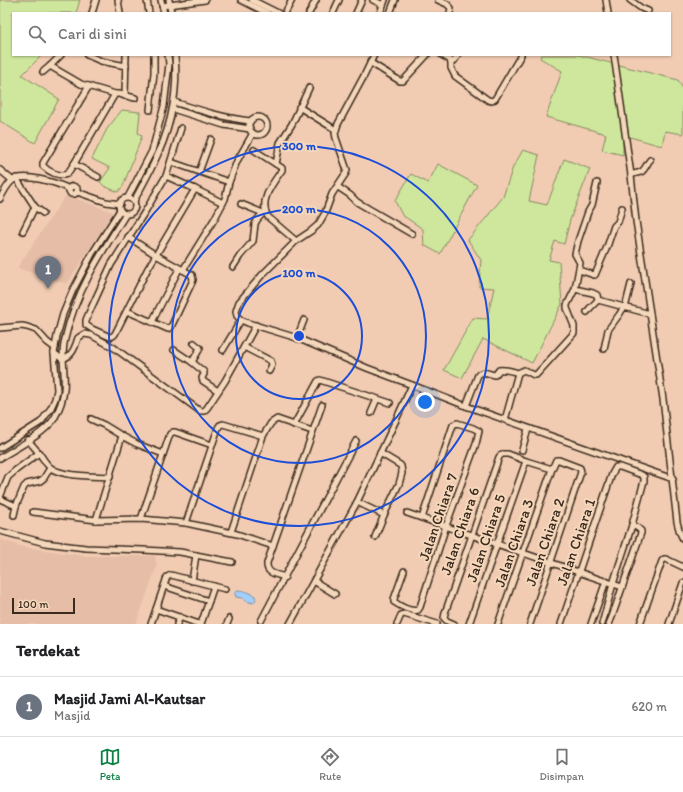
<!DOCTYPE html>
<html lang="id">
<style>
body{margin:0;font-family:Itim,sans-serif;background:#f2f2f2;color:#202124}
.scale{position:absolute;left:12px;bottom:10px;width:63px;box-sizing:border-box;padding-left:4px;border:2px solid #3b2a1e;border-top:0;font-size:11px;line-height:14px;white-space:nowrap;color:#3b2a1e;-webkit-text-stroke:3px #f5d8bb;paint-order:stroke}
.you{position:absolute;left:425px;top:402px;width:14px;height:14px;margin:-10px;border:3px solid #fff;border-radius:50%;background:#1a73e8;box-shadow:0 0 0 6px #1a73e833}
.badge{display:grid;place-items:center;width:26px;height:26px;border-radius:50%;background:#0b8043;color:#fff;font-size:13px;font-weight:700}
.pin{position:absolute;translate:-50% -33px;filter:drop-shadow(0 1px 2px #0008)}
.pin::after{content:'';position:absolute;top:21px;width:14px;height:12px;background:inherit;clip-path:polygon(0 0,100% 0,50% 100%)}
.list{margin:0;padding:0;list-style:none}
h2{display:flex;justify-content:space-between;align-items:center;height:52px;margin:0;padding:0 16px;font-size:17px}
h2 small{font-size:13px;font-weight:400;color:#757577}
.list li{display:grid;grid-template-columns:26px 1fr auto;gap:12px;align-items:center;box-sizing:border-box;height:60px;padding:0 16px;border-top:1px solid #e0e0e0}
.list b{display:block;font-size:15px;white-space:nowrap}
.list p{margin:0;font-size:13px;white-space:nowrap;color:#757577}
.list em{font-size:13px;font-style:normal;color:#757577}
.icon{flex:none;width:22px;height:22px;fill:none;stroke:currentColor;stroke-width:2;stroke-linecap:round;stroke-linejoin:round}
.map{position:relative;flex:none;width:683px;height:624px;overflow:hidden}
.search{position:absolute;background:#fff;box-shadow:0 1px 3px #0004;left:12px;right:12px;top:12px;height:44px;display:flex;align-items:center;gap:10px;box-sizing:border-box;padding:0 14px;border-radius:0px;color:#757577;font-size:15px}
.sheet{height:112px;background:#fff}
nav{display:flex;justify-content:space-around;align-items:center;box-sizing:border-box;height:56px;border-top:1px solid #e0e0e0;background:#fff;font-size:11px;color:#757577}
nav a{display:grid;justify-items:center;gap:2px}
nav .on{color:#0b8043}
.map>svg:first-child{display:block}
.built{fill:#e6bda7}
.green{fill:#cee79d;stroke:#84885e}
.water{fill:#a1cefb;stroke:#788ca3}
.lines{fill:none;stroke-linecap:round;stroke-linejoin:round}
.street-casing{stroke:#3b2a1e;stroke-width:8}
.street{stroke:#f5d8bb;stroke-width:5}
.ring{fill:none;stroke:#1d4ed8;stroke-width:2}
.labels{text-anchor:middle;dominant-baseline:central;stroke-width:4;stroke-linejoin:round;paint-order:stroke}
.street-label{font-size:15px;fill:#3b2a1e;stroke:#f5d8bb}
.centre{fill:#1d4ed8;stroke:#f5d8bb;stroke-width:2}
.ring-label{font-size:12px;text-anchor:middle;font-weight:bold;fill:#1d4ed8;stroke:#f5d8bb;stroke-width:4;stroke-linejoin:round;paint-order:stroke}
</style>
<div class="map">
<svg width="683" height="624" viewBox="0 0 683 624">
<rect width="100%" height="100%" fill="#f1ccb3"/>
<filter id="ink" filterUnits="userSpaceOnUse"><feTurbulence type="fractalNoise" baseFrequency=".025" numOctaves="2"/><feDisplacementMap in="SourceGraphic" scale="8" xChannelSelector="R" yChannelSelector="G"/><feConvolveMatrix kernelMatrix="1 2 1 2 8 2 1 2 1" color-interpolation-filters="sRGB"/></filter>
<g filter="url(#ink)">
<g class="built">
<polygon points="66,195 113,212 67,284 17,268"/>
<polygon points="0,539 23,547 87,556 155,556 157,566 136,624 0,624"/>
</g>
<g class="green">
<polygon points="0,0 80,0 76,13 13,13 13,55 42,55 22,75 59,99 35,143 0,121"/>
<polygon points="541,55 579,55 678,80 683,89 683,134 665,131 662,146 623,135 623,155 602,150 606,134 546,117 562,71 540,58"/>
<polygon points="122,110 140,112 138,133 142,136 123,186 118,192 104,186 100,182 110,168 92,159 107,129"/>
<polygon points="523,150 539,155 529,201 547,205 564,159 590,169 570,220 564,244 555,241 549,260 559,262 562,304 532,363 483,339 462,378 444,370 473,318 487,319 494,288 479,287 481,260 468,240 503,197 513,167"/>
<polygon points="438,164 477,185 440,254 424,245 423,229 402,215 395,201 411,174 428,183"/>
</g>
<path class="water" d="M238 590C245 591 250 592 255 596 256 600 256 601 253 603L246 601 244 599 242 598 236 597 235 594V592Z"/>
<g class="lines">
<g class="street-casing">
<g id="street">
<polyline points="118,0 120,13"/>
<polyline points="147,0 149,13"/>
<polyline points="161,0 164,13"/>
<polyline points="169,0 171,13"/>
<polyline points="241,0 267,13"/>
<polyline points="252,0 278,13"/>
<polyline points="373,0 383,5"/>
<polyline points="438,0 447,4 451,8 450,13"/>
<polyline points="606,0 608,13"/>
<polyline points="630,0 641,8 648,11"/>
<polyline points="162,6 205,0"/>
<polyline points="92,13 96,0"/>
<polyline points="285,13 292,0"/>
<polyline points="309,13 316,0"/>
<polyline points="333,13 339,0"/>
<polyline points="356,13 362,0"/>
<polyline points="380,13 385,0"/>
<polyline points="390,13 395,0"/>
<polyline points="87,55 101,61 126,66"/>
<polyline points="374,55 365,74 338,124 335,133 336,138 347,170 346,173 332,194 325,213 318,225 311,231 296,241 262,275 239,302 236,311 237,316 241,320 248,323 297,338 367,368 412,385"/>
<polyline points="442,55 450,60 451,63"/>
<polyline points="458,55 454,61 451,63 451,68 455,76 488,100 492,101 495,99 521,55"/>
<polyline points="614,55 631,175 636,221 663,399 677,522 680,533 683,539"/>
<polyline points="371,63 400,81 403,81 427,55"/>
<polyline points="50,66 81,84 115,94 119,94 135,98"/>
<polyline points="43,72 50,66 61,55"/>
<path d="M89 86 43 163V166C49 172 59 177 67 174L74 164 115 94"/>
<polyline points="125,96 126,55"/>
<path d="M174 102C199 110 224 118 250 121"/>
<polyline points="299,107 336,130"/>
<polyline points="173,109 224,125 250,129"/>
<polyline points="150,110 154,73 154,55"/>
<circle cx="258" cy="126" r="9"/>
<polyline points="181,128 166,176 146,210 111,265 89,313 86,320 86,325 92,329 110,337 113,336 115,334 147,270 195,189"/>
<path d="M254 150 282 168V170C273 183 258 201 268 217L296 241"/>
<polyline points="171,162 229,182"/>
<polyline points="74,164 98,177"/>
<polyline points="276,164 280,143 292,124 309,88"/>
<polyline points="0,170 12,180"/>
<polyline points="199,172 211,139"/>
<path d="M631 175C635 173 638 173 641 172 645 170 647 163 650 160"/>
<polyline points="166,176 195,189 223,203"/>
<polyline points="16,178 35,207 43,213"/>
<polyline points="338,187 350,195 357,202 412,234"/>
<polyline points="77,192 77,188 73,186 70,187 69,191 71,194 75,194 77,192 106,202 120,204"/>
<polyline points="128,197 152,151 164,106 169,64 168,55"/>
<circle cx="127" cy="206" r="8"/>
<path d="M0 199C3 193 7 185 12 181 23 172 58 183 69 189"/>
<path d="M134 201C142 186 151 170 158 154 172 123 178 89 175 55"/>
<polyline points="241,204 263,213"/>
<polyline points="23,231 35,207"/>
<polyline points="233,267 240,256 253,241 255,224 257,220 263,213 266,213"/>
<polyline points="183,270 215,218 225,199 229,182 237,161 253,133"/>
<polyline points="579,270 594,275 595,275 607,247 614,226 618,222 622,208"/>
<polyline points="575,289 593,293 597,295 598,300 650,314"/>
<polyline points="625,308 631,284"/>
<polyline points="127,311 168,329 172,325 193,280 192,275 156,255 128,237"/>
<polyline points="587,312 590,308 598,300"/>
<polyline points="152,322 179,269"/>
<polyline points="0,328 22,326 27,327 36,330 47,342 55,348"/>
<polyline points="297,338 304,320"/>
<polyline points="244,347 271,361 272,365 269,371"/>
<polyline points="604,349 608,330 619,315 624,307"/>
<polyline points="174,350 192,362 204,372 204,374 202,378 203,381 218,391"/>
<polyline points="223,350 241,320"/>
<path d="M54 353 62 359C73 356 75 347 78 338L84 334 91 335 113 347 200 411H204L207 408 225 381 256 325"/>
<polyline points="192,362 199,350 200,348 194,343"/>
<path d="M466 406 478 375C483 370 489 374 495 375L496 374 499 370C506 369 512 371 518 373"/>
<polyline points="371,413 377,399"/>
<polyline points="91,419 104,425 122,436 137,444 163,454"/>
<polyline points="505,420 518,373 524,370 534,375 536,375 574,333 574,326 567,308 567,305 575,289 580,263 575,254 578,241 588,212 592,205 597,183"/>
<polyline points="294,425 318,381 320,380 390,403"/>
<polyline points="28,440 39,453"/>
<polyline points="0,448 41,422 51,408 55,399 57,390 54,353 57,336 63,314 73,290 92,254 120,210"/>
<polyline points="522,450 528,429"/>
<path d="M0 458C16 448 44 434 54 419 59 410 63 400 64 390 66 373 60 357 65 339 75 293 101 253 126 214"/>
<path d="M0 497 8 477 16 470 39 453C43 458 46 465 51 468 63 477 95 476 110 477"/>
<polyline points="0,499 16,506 24,487 27,484 40,481 44,478 50,468"/>
<polyline points="357,502 384,515"/>
<polyline points="33,512 96,520 141,519 186,523 237,534 273,546"/>
<polyline points="407,513 622,587"/>
<polyline points="14,515 16,506"/>
<polyline points="141,519 170,434 173,432 175,432 212,445"/>
<polyline points="96,520 122,436"/>
<polyline points="186,523 218,428 220,425 223,424 263,436"/>
<polyline points="0,531 45,543 69,546 86,548 143,550 180,552 232,562"/>
<polyline points="231,532 263,436 271,423 277,419 312,431"/>
<polyline points="375,537 384,515 399,484 402,473 401,466 400,465 380,453"/>
<path d="M404 571 394 599V602C400 606 411 612 418 610L420 607 446 526 476 444 479 431 473 428 457 423 453 425 422 518"/>
<path d="M285 577C276 574 266 574 267 563L322 405"/>
<polyline points="192,581 196,555"/>
<polyline points="314,581 335,594"/>
<polyline points="164,586 209,601"/>
<polyline points="156,609 199,624"/>
<polyline points="261,621 356,441"/>
<polyline points="151,624 167,577 171,575 225,589"/>
<polyline points="177,624 180,617"/>
<polyline points="201,624 214,586"/>
<polyline points="227,624 229,619"/>
<polyline points="290,624 357,502 396,420 412,385 466,406 673,479"/>
<polyline points="397,624 401,615 404,614 437,624"/>
<polyline points="454,624 447,621 444,618 445,613 499,457 502,454 508,454 526,461 552,469 556,460 559,460 580,468 581,472 530,624"/>
<polyline points="469,624 526,461"/>
<polyline points="498,624 552,469"/>
<polyline points="561,624 612,474 616,467 620,467 642,475 644,477 644,481 632,525 613,584 602,624"/>
<polyline points="591,624 606,581"/>
<polyline points="609,624 612,617 641,533 641,531 638,528 632,525"/>
<polyline points="640,624 662,561 664,559 666,559 683,567"/>
<polyline points="669,624 683,583"/>
</g>
</g>
<use href="#street" class="street"/>
</g>
</g>
<g class="ring">
<circle cx="299" cy="336" r="63"/>
<circle cx="299" cy="336" r="127"/>
<circle cx="299" cy="336" r="190"/>
</g>
<g class="labels">
<g class="street-label">
<text transform="translate(438 517) rotate(-71)">Jalan Chiara 7</text>
<text transform="translate(460 531) rotate(-71)">Jalan Chiara 6</text>
<text transform="translate(486 538) rotate(-71)">Jalan Chiara 5</text>
<text transform="translate(545 542) rotate(-71)">Jalan Chiara 2</text>
<text transform="translate(576 542) rotate(-71)">Jalan Chiara 1</text>
<text transform="translate(514 543) rotate(-71)">Jalan Chiara 3</text>
</g>
</g>
<circle cx="299" cy="336" r="6" class="centre"/>
<g class="ring-label">
<text x="299" y="150">300 m</text>
<text x="299" y="213">200 m</text>
<text x="299" y="277">100 m</text>
</g>
</svg>
<div class="scale">100 m</div>
<div class="you"></div>
<div class="pin badge" style="left:48px;top:289px;background:#6b7280">1</div>
<div class="search"><svg class="icon" aria-label="search" viewBox="0 0 24 24"><circle cx="10" cy="10" r="6"/><path d="M15 15l6 6"/></svg>Cari di sini</div>
</div>
<section class="sheet">
<h2>Terdekat<small></small></h2>
<ul class="list">
<li><span class="badge" style="background:#6b7280">1</span><div><b>Masjid Jami Al-Kautsar</b><p>Masjid</p></div><em>620 m</em></li>
</ul>
</section>
<nav>
<a class="on"><svg class="icon" aria-label="map" viewBox="0 0 24 24"><path d="M3 6l6-2 6 2 6-2v14l-6 2-6-2-6 2zM9 4v14M15 6v14"/></svg>Peta</a>
<a><svg class="icon" aria-label="directions" viewBox="0 0 24 24"><path d="M12 3l9 9-9 9-9-9zM9 14v-3h6M13 9l2 2-2 2"/></svg>Rute</a>
<a><svg class="icon" aria-label="saved" viewBox="0 0 24 24"><path d="M7 4h10v16l-5-4-5 4z"/></svg>Disimpan</a>
</nav>
